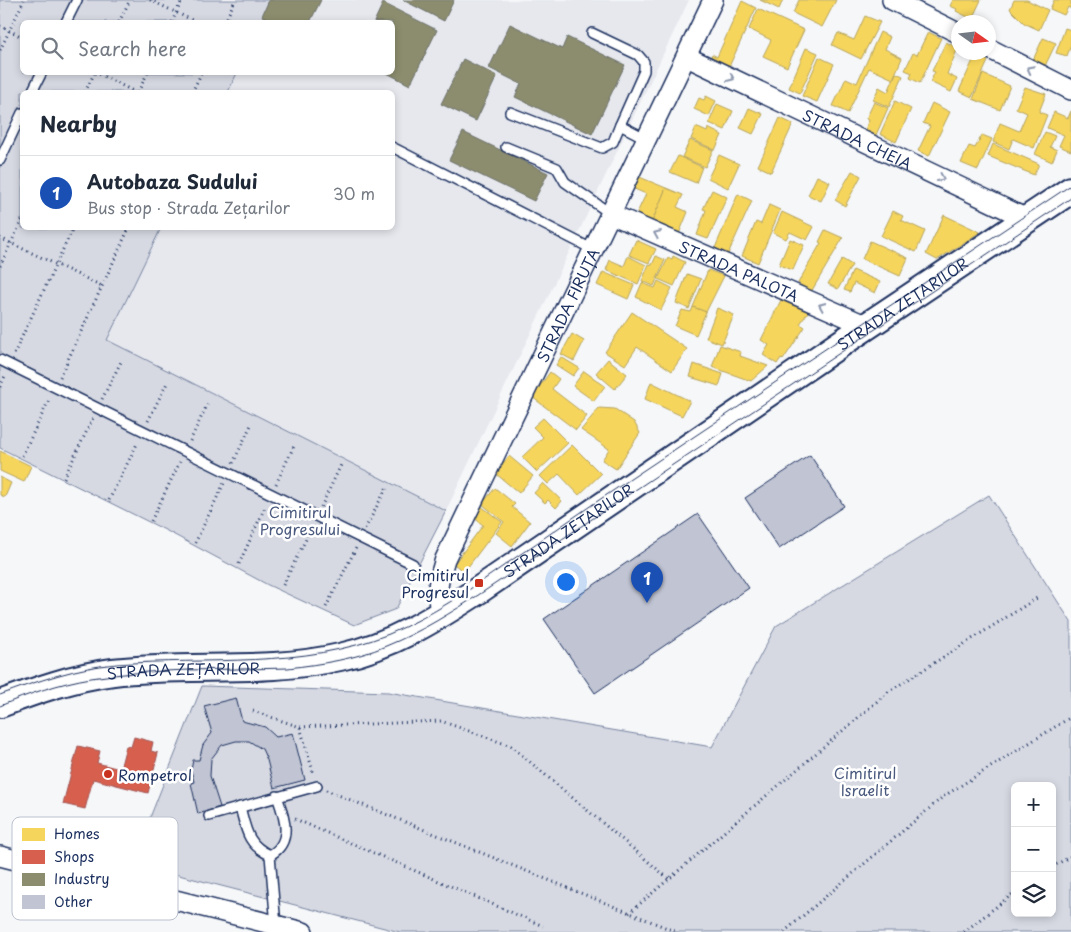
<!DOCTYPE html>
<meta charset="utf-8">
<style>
body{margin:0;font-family:"Playpen Sans",sans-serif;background:#f2f2f3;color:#1f2937}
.controls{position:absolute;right:15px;bottom:15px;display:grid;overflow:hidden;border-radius:8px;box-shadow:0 2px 8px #0003}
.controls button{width:45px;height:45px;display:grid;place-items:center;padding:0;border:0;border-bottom:1px solid #e0e1e3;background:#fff;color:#1f2937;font:25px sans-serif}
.compass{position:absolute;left:951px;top:15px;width:45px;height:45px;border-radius:50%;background:#fff;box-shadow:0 2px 8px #0003;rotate:104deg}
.you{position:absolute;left:565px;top:581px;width:18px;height:18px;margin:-12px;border:4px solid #fff;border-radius:50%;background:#1a73e8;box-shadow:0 0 0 8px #1a73e833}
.badge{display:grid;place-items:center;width:32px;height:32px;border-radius:50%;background:#c8321e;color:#fff;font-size:16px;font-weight:700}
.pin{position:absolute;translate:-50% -41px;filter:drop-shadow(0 1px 2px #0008)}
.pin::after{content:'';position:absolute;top:26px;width:18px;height:15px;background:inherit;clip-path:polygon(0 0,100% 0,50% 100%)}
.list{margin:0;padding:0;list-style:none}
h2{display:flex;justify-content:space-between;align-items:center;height:65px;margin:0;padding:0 20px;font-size:21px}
h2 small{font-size:16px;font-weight:400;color:#747a83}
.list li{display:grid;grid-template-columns:32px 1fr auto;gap:15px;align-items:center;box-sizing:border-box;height:75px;padding:0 20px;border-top:1px solid #e0e1e3}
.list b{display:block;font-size:19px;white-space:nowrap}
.list p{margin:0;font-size:16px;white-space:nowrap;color:#747a83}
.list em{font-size:16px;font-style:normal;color:#747a83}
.icon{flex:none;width:28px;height:28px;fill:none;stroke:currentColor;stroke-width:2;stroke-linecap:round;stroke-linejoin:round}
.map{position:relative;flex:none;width:1071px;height:932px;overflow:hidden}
.search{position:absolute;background:#fff;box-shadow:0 2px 8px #0003;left:20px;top:20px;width:375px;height:55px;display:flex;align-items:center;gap:12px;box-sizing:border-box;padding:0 18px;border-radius:8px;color:#747a83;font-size:19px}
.panel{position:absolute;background:#fff;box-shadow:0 2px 8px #0003;left:20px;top:90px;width:375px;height:140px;border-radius:8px}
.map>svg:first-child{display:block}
.built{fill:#e6e8ee}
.green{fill:#d6d9e2;stroke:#7884a0;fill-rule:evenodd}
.homes{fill:#f6d55c;stroke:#b4a35d}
.shops{fill:#d6604d;stroke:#9e5152}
.industry{fill:#8c8c6e;stroke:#6a7069}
.building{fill:#c0c4d3;stroke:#1b2f5e}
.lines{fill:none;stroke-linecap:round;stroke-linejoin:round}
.service-casing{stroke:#1b2f5e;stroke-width:12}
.minor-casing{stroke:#1b2f5e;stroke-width:22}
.secondary-casing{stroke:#1b2f5e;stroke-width:30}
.path{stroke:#1b2f5e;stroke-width:3;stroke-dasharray:1 4;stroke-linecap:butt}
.service{stroke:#fff;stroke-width:9}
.minor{stroke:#fff;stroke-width:19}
.secondary{stroke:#fff;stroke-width:26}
.tram{stroke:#1b2f5e;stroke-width:1}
.oneway{stroke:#8d97ae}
.poi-dot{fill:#c8321e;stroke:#fff;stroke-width:2}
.labels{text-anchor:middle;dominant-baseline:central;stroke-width:5;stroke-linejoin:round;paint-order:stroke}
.street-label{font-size:15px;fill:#1b2f5e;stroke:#fff}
.park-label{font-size:15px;fill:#4a5a7f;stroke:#fff}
.poi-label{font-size:15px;fill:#1b2f5e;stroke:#fff;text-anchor:end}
.key{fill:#fff;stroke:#bbc1cf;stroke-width:1}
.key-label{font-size:14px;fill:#1b2f5e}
</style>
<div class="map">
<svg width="1071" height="932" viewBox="0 0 1071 932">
<rect width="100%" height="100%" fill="#f6f7f9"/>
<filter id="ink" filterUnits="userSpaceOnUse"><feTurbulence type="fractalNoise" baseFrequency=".02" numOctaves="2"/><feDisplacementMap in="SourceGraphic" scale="10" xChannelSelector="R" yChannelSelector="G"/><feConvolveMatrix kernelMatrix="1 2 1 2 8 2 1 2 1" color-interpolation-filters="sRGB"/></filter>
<g filter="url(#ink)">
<polygon class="built" points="273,0 689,0 446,511 107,340 161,228 392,228 392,92 228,92 237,73 392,72 392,22 262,22"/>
<g class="green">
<polygon points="0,0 273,0 262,22 22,22 22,72 237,73 228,92 22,92 22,228 161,228 107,340 446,511 396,609 354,625 268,585 167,531 0,448"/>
<path d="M989 495 1071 622V932H400L132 863 202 686 388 692 712 747 776 626ZM1015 786H1052V913H1015Z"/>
</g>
<g class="homes">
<polygon points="760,0 783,0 779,9"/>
<polygon points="799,0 836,0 822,27 793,13"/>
<polygon points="953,0 981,0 972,19 956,11 957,9 950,6"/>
<polygon points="1014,0 1027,0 1048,10 1039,30 1024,23 1010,9"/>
<polygon points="1054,0 1071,0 1071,9 1068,7 1064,15 1050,9"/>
<polygon points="742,1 756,8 727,71 708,63 712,54 717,57"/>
<polygon points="758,9 804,30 787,67 763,56 771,40 749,29"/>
<polygon points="865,16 880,22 861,59 832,45 838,33 854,40"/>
<polygon points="1065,28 1071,30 1071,45 1067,56 1056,53"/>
<polygon points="880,32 890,37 885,49 902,58 893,79 869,68 848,113 833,106 846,78 857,83"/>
<polygon points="928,32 941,38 920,83 910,78 912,73 905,70 913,53 917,55"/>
<polygon points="1043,38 1056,43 1045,66 1033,60"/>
<polygon points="946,42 958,48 947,74 957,79 951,92 930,82 935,72 932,71"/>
<polygon points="806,48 818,53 800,93 789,88"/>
<polygon points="975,56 988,61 972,97 959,91"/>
<polygon points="819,57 834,64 817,102 802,96"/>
<polygon points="896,73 903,76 889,107 873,100 879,87 888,92"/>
<polygon points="983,74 1010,86 1000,110 973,99"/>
<polygon points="1025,87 1046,94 1039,112 1047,115 1034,148 1013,139 1009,149 993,142 1000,123 1019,131 1027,113 1016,108"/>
<polygon points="706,96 716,101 709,116 694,109 699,98 704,100"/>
<polygon points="895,101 911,109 896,142 880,134"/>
<polygon points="874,102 888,108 876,135 865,130 869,120 866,119"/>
<polygon points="932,103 950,112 929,156 918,151 930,126 923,123"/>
<polygon points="717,104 733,111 725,130 709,123"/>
<polygon points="749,108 763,114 753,134 740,128"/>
<polygon points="1071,111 1071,151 1059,146 1064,135 1047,128 1054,112 1068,118"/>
<polygon points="780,118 793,124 771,172 758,166"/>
<polygon points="696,127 707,132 708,128 722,135 715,150 691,139"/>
<polygon points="1045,132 1055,136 1050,147 1057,150 1052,162 1035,154"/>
<polygon points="982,135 992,139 978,170 961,163 969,146 975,148"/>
<polygon points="690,140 713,150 705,167 682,157"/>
<polygon points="993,144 1039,164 1034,175 988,156"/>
<polygon points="719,155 739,164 728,188 708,178"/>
<polygon points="678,156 702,167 696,183 670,172"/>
<polygon points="852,171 861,176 845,206 835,200"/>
<polygon points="637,176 666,188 652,222 636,215 646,194 632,188"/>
<polygon points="817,176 830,182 821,201 808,195"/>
<polygon points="666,188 683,195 677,207 688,212 679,234 652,222"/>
<polygon points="712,190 727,197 708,239 697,235 706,210 703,209"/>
<polygon points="738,194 752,201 728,254 715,248"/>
<polygon points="769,205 780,210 758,263 742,256 756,222 761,224"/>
<polygon points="893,211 903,216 901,220 925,231 916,252 881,236"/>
<polygon points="782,212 814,227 807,240 790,232 786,239 773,233"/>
<polygon points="944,215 980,232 937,260 926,254"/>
<polygon points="825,230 843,238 811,292 798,283 821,243 819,242"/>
<polygon points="790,239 804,245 793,270 779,265"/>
<polygon points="636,240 656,249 649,263 629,255"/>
<polygon points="870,241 908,258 900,276 862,259"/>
<polygon points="628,256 646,265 638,284 606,270 610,260 624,266"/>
<polygon points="656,256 665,260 654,286 642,281 649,264 652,265"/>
<polygon points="673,256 685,262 674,286 658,279 668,258 672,260"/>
<polygon points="842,259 852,265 838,289 828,284"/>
<polygon points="708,270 724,276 706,312 693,307"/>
<polygon points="853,270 880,282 875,293 854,283 850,292 844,290"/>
<polygon points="603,272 634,285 628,299 597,285"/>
<polygon points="687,274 701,279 689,309 676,303"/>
<polygon points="658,281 672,288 661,310 636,297 642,283 655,288"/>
<polygon points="781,300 808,312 800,324 805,327 783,360 781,358 777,364 763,355 769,345 761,340"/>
<polygon points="693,307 706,312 696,335 675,326 682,310 691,312"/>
<polygon points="717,308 734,315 722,344 706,338"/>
<polygon points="632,312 687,349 672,371 637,347 625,365 605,352"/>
<polygon points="572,334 584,341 574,361 561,354"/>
<polygon points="720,345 741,352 740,356 768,366 751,381 712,367"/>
<polygon points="561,357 579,368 573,376 556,365"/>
<polygon points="608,359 627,374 615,389 596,373"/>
<polygon points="694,364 723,374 719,386 690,377"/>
<polygon points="584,371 605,386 594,401 573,386"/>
<polygon points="550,372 559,379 552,389 587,416 576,430 532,397"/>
<polygon points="651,382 690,401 682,416 645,399"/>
<polygon points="599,408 615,409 634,422 640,433 616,469 602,460 609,449 581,430"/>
<polygon points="543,418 568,443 537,472 522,457 543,437 533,427"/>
<polygon points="572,445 601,474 579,495 559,474 548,484 540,476"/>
<polygon points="0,451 31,466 24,482 0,471"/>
<polygon points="509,456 533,476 519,493 495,473"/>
<polygon points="0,477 11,483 5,497 0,495"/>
<polygon points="543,483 562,501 556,508 548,500 545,503 534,493"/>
<polygon points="495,488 515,504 512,507 530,522 512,546 496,533 504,522 482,504"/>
<polygon points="481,506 502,522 464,572 454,564 483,525 473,517"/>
</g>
<polygon class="shops" points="134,737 153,742 151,751 158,753 148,793 93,779 85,809 63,804 78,746 100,751 97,763 120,769 126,746 131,747"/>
<g class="industry">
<polygon points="269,0 321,0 310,22 276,22 262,16"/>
<polygon points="403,0 454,0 444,21"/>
<polygon points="383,3 437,30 410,85 385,72 392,72 392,22 374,22"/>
<polygon points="510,24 562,49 567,37 625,65 592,134 515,97 521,84 489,68"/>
<polygon points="463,59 497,76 476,121 441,104"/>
<polygon points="463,132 548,173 534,201 449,160"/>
</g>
<g class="building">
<polygon points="810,455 844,506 779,549 745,498"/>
<polygon points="698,514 749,588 595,693 544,619"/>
<polygon points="236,698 242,721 265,727 276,737 293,733 305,780 274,788 267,760 262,749 249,741 236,741 222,745 211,759 210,776 220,807 198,814 191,783 194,782 191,770 193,760 199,760 203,745 212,733 204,706"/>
</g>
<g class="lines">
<g class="service-casing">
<g id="service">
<polyline points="66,22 77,0"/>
<polyline points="592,33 638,55 644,62 644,71 620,125"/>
<polyline points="32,92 42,72"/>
<polyline points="510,112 602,148 613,142 620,125 647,139"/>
<polyline points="392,147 594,250"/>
<polyline points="506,147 557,168 565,182 611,214"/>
<polyline points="0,160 22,113"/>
<polyline points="0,360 413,564"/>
<path d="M240 807C246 829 247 845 270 855L276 926"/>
<polyline points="209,816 317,786"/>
<polyline points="21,826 32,863"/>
<path d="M270 855C294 842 284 816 277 796"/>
</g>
</g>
<g class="minor-casing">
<g id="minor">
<polyline points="892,0 958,33"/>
<polyline points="988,48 1071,90"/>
<path id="s1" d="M687 57 1027 219"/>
<path id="s2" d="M611 214 867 326"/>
<path id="s3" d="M441 615C435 591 438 582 445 559L713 0"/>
<polyline points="0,856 303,932"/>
</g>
</g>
<g class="secondary-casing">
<g id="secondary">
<path id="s4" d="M0 704C37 690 74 677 113 672 188 663 266 674 340 657 392 646 436 618 479 590L843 342 1071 190"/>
</g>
</g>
<g class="path">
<polyline points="150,0 196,22"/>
<polyline points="119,22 130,0"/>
<polyline points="172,22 182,0"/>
<polyline points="225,22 235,0"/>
<polyline points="0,26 22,37"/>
<polyline points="0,50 24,0"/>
<polyline points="95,72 135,92"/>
<polyline points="85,92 95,72"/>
<polyline points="138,92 148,72"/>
<polyline points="192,92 202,72"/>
<polyline points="0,238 102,286"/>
<polyline points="0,266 22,220"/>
<polyline points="14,354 73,228"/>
<polyline points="60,377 129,228"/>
<polyline points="0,387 5,376"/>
<polyline points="102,399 121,362"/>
<polyline points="148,421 167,383"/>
<polyline points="190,441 209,401"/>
<polyline points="22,456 50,398"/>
<polyline points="233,463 252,423"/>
<polyline points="64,478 93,418"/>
<polyline points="276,484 294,446"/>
<polyline points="109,500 138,442"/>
<polyline points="321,507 341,465"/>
<polyline points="151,521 180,462"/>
<polyline points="365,529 388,485"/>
<polyline points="195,543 224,483"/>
<polyline points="239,564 266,505"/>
<polyline points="283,585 312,527"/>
<polyline points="326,607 356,548"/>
<polyline points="253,711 300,727 314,775"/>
<polyline points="300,727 441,721 511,746 669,879"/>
<polyline points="326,790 677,932"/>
<polyline points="295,819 543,926"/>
<polyline points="1052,867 1071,856"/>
<polyline points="629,913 888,692 1037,598"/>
<polyline points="784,932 944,796 1071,717"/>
<polyline points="964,932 1015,892"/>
</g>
<use href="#service" class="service"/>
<use href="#minor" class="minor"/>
<use href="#secondary" class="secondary"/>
<g class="tram">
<path d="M0 695C37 681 78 667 117 664 208 657 302 669 389 634 432 616 471 589 509 562 546 537 582 511 620 486 770 386 921 285 1071 185"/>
<path d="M0 706C28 694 60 683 91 678 156 668 223 670 288 668 322 664 355 659 386 646 421 632 452 612 483 592L1071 198"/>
</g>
</g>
<defs><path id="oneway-chevron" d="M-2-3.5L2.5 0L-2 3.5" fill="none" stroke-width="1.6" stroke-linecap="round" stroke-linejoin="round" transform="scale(1.25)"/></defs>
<g class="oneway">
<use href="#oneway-chevron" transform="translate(1030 69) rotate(-153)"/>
<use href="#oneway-chevron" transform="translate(731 78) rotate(25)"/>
<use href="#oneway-chevron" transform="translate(941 178) rotate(25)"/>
<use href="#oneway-chevron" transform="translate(657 234) rotate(-157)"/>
<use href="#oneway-chevron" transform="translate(822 306) rotate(-157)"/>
</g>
</g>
<g class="poi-dot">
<rect x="474" y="578" width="10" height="10" rx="2.5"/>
<circle cx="108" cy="774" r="5"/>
</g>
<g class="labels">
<g class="street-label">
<text stroke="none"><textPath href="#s1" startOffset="189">STRADA CHEIA</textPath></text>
<text stroke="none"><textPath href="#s2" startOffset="140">STRADA PALOTA</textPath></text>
<text stroke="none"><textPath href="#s4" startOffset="1012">STRADA ZEȚARILOR</textPath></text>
<text stroke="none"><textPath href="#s3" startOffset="339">STRADA FIRUȚA</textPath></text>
<text stroke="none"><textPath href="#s4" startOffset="608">STRADA ZEȚARILOR</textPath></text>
<text stroke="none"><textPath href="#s4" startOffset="188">STRADA ZEȚARILOR</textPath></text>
</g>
<g class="park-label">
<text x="300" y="511">Cimitirul<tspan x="300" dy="17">Progresului</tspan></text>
<text x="865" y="772">Cimitirul<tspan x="865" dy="17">Israelit</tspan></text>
</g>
<g class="poi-label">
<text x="469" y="574">Cimitirul<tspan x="469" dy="17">Progresul</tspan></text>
<text x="118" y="774" text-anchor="start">Rompetrol</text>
</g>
</g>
<rect x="12" y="817" width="166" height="103" rx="8" class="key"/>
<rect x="22" y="828" width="23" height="13" fill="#f6d55c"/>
<rect x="22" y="850" width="23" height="14" fill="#d6604d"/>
<rect x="22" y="873" width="23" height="13" fill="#8c8c6e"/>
<rect x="22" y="895" width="23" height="14" fill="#c0c4d3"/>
<g class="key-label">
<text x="54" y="839">Homes</text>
<text x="54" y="862">Shops</text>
<text x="54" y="884">Industry</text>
<text x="54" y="907">Other</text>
</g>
</svg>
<div class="controls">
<button>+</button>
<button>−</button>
<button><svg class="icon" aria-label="layers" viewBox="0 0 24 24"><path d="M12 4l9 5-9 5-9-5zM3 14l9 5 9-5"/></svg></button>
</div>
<svg class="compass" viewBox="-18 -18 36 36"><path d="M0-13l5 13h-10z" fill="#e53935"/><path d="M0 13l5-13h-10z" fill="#747a83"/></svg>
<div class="you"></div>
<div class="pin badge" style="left:647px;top:603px;background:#1a4fb4">1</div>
<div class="search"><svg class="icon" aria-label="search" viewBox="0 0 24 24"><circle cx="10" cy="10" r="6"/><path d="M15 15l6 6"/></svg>Search here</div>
<section class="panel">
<h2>Nearby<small></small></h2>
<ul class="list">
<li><span class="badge" style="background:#1a4fb4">1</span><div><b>Autobaza Sudului</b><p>Bus stop · Strada Zețarilor</p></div><em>30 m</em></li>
</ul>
</section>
</div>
